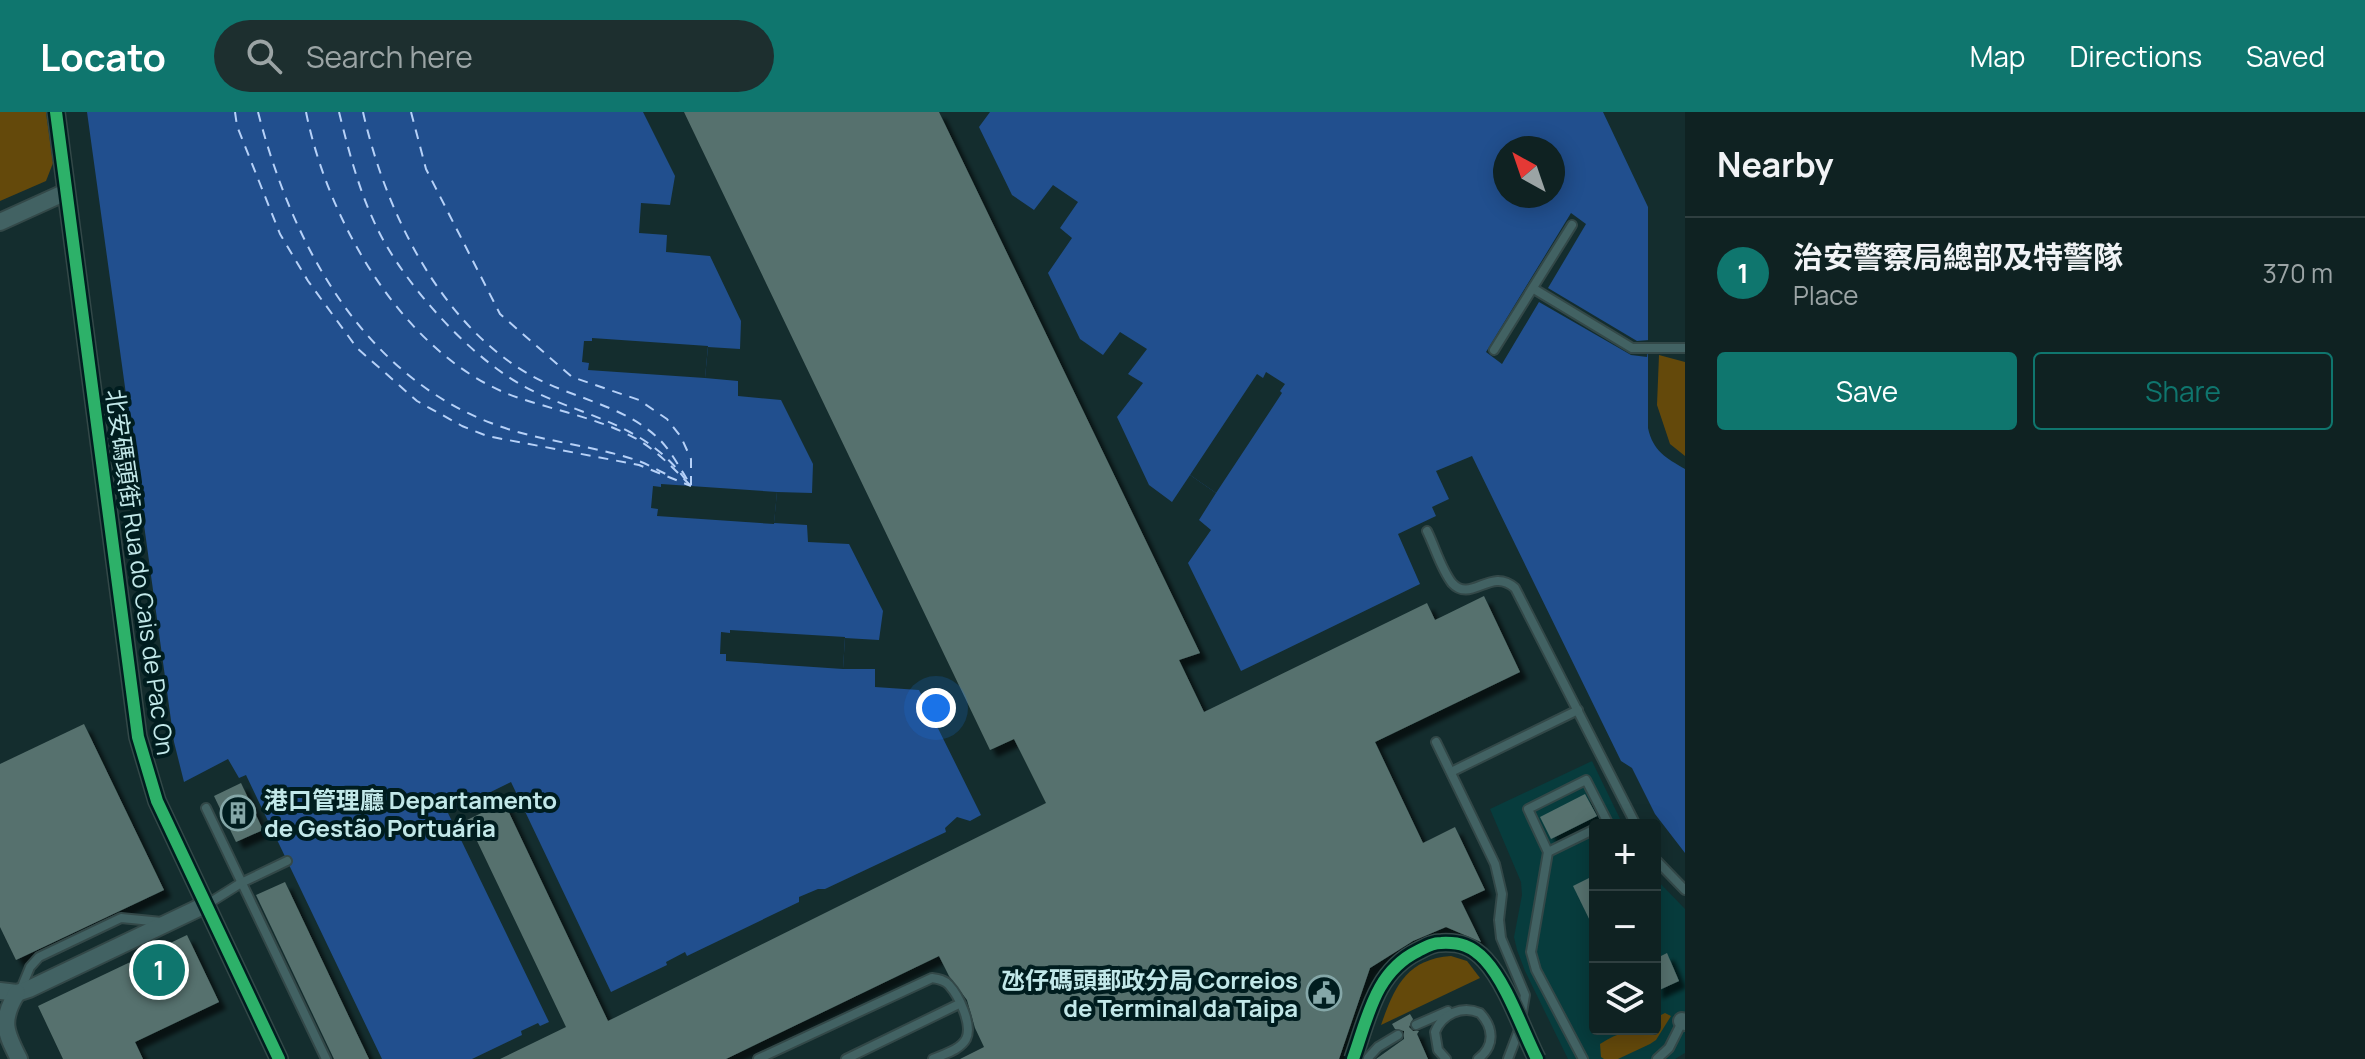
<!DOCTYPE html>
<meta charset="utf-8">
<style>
body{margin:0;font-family:Manrope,"Noto Sans SC",sans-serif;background:#1d2f2f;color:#f1f3f6}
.controls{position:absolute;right:24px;bottom:24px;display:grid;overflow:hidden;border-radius:8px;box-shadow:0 4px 20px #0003}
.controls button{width:72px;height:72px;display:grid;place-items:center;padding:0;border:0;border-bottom:2px solid #2f3f40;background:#0f2222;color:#f1f3f6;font:40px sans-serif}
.compass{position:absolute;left:1493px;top:24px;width:72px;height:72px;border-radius:50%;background:#0f2222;box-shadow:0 4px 20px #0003;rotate:320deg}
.you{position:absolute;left:936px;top:596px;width:28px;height:28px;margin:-20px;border:6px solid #fff;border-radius:50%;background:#1a73e8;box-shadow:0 0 0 12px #1a73e833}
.badge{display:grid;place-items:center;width:52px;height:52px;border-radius:50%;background:#0f766e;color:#fff;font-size:26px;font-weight:700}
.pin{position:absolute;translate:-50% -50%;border:4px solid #fff;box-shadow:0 2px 8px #0006}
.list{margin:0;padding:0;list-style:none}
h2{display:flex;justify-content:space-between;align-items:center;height:104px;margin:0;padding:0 32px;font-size:34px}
h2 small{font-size:26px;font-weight:400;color:#9ba4a5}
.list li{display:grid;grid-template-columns:52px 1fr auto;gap:24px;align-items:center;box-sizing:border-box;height:112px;padding:0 32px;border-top:2px solid #2f3f40}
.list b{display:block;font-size:30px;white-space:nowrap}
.list p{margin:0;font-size:26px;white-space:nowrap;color:#9ba4a5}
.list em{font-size:26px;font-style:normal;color:#9ba4a5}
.actions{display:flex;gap:16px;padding:24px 32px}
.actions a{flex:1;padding:18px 0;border:2px solid #0f766e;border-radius:8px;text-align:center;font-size:28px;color:#0f766e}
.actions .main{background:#0f766e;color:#fff}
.icon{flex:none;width:44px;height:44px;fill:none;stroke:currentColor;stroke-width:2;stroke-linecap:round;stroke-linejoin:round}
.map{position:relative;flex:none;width:1685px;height:947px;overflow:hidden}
header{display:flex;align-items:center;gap:48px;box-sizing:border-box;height:112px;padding:0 40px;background:#0f766e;color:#fff}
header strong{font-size:38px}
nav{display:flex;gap:44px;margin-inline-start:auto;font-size:28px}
.search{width:560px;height:72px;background:#1d2f2f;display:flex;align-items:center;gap:20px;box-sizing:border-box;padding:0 28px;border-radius:44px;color:#9ba4a5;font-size:30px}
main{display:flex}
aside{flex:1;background:#0f2222}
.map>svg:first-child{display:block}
.built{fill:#073c3d}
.green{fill:#64490b}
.water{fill:#214f8e;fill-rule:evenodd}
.pier{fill:#142d2e}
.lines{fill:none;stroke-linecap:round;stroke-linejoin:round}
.ferry{stroke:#b6d1f8;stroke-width:2;stroke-dasharray:10 8;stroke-linecap:butt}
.building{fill:#57716e;filter:url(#shadow)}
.service-casing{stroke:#334848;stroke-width:12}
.minor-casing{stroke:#334848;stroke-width:20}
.service{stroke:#426263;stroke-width:8}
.minor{stroke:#426263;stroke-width:16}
.minor-bridge-casing{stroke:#334848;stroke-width:20;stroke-linecap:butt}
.minor-bridge{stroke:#426263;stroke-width:16}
.cycleway-casing{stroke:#001d1f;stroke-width:17}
.cycleway{stroke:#2db169;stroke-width:12}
.labels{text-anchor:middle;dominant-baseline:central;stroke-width:8;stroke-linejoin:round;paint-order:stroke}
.street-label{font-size:24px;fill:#c2e8e9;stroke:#001d1f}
.poi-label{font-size:24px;font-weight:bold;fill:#c2e8e9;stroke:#001d1f;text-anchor:start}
</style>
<header>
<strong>Locato</strong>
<div class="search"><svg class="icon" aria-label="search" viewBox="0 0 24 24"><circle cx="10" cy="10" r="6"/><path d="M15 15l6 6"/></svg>Search here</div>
<nav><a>Map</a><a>Directions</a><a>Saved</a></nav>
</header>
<main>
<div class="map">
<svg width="1685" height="947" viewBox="0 0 1685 947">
<defs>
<filter id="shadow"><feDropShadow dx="7" dy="7" stdDeviation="2" flood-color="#0009"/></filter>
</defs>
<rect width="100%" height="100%" fill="#142d2e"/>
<polygon class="built" points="1592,649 1623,713 1595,713 1595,917 1655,917 1655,766 1685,797 1685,941 1675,947 1568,947 1525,859 1517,838 1514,825 1522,783 1521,770 1490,697"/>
<g class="green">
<polygon points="0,0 46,0 53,51 46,69 0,89"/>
<polygon points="1659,243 1685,250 1685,344 1670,332 1657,293"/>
<path d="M1451 844 1467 849 1480 866 1381 913C1394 876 1406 847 1451 844Z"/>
<path d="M1665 901 1671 904 1656 928 1650 932 1618 947H1604L1601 945 1600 932C1618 920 1634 917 1655 917V906Z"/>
</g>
<g class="water">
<polygon points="87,0 643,0 675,64 670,93 641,91 639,121 667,123 666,140 710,144 741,209 740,237 708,235 705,266 738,269 738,284 781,288 813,352 812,381 777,380 774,411 807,413 808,430 849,432 883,499 879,528 845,526 843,557 875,557 875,575 919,578 981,703 970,709 957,705 945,716 946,720 825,777 818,777 799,785 799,790 687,844 685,840 666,850 667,853 611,880 511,670 448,701 549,910 540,914 538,911 521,919 522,923 472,947 382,947 246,663 239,666 228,647 184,670 174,630"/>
<path d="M990 0H1603L1648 95V316C1653 339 1666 346 1685 357V741L1655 702 1632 656 1621 649 1472 344 1436 359 1449 387 1432 395 1436 404 1398 422 1420 472 1241 559 1188 451 1211 418 1199 408 1216 381 1190 363 1172 390 1149 373 1117 305 1143 271 1128 262 1147 237 1120 220 1103 243 1080 227 1048 161 1072 126 1060 116 1078 90 1053 73 1034 98 1012 83 979 15ZM1505 36H1553V84H1505Z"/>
</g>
<g class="pier">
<polygon points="1571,101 1586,112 1548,176 1637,229 1649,228 1647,245 1631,243 1539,190 1502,252 1486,240"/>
<polygon points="592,226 708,234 705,266 588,258 589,251 582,250 584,229 592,229"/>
<polygon points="1266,260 1285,272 1280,279 1282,281 1216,381 1190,363 1257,262 1263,266"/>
<polygon points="661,372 777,380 774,412 657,404 658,397 651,396 653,374 661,375"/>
<polygon points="730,518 845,525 843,557 726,549 726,542 720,542 721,520 730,521"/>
</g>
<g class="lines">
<g class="ferry">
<polyline points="235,0 237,14 280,122 308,169 357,236 417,289 462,314 487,324 639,353 691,374"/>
<path d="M258 0C291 128 360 261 491 311 536 329 586 332 633 347 646 351 659 359 672 365"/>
<path d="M306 0C328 109 402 239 508 282 550 298 602 306 640 329 659 341 674 357 690 373"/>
<path d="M339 0C349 40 359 79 377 116 405 174 476 253 535 280 592 307 645 313 685 367"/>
<path d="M363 0C385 98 440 213 532 264 574 287 627 294 661 329 672 341 680 356 688 369"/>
<polyline points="411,0 426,57 500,202 572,265 639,288 667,307 681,325 691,347 691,373"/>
</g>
</g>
<g class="building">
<polygon points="684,0 939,0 1200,541 1179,548 1204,600 1427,491 1435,508 1484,484 1520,560 1375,630 1423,731 1455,715 1485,778 1461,789 1481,830 1446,815 1413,829 1370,856 1339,947 960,947 984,935 975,916 967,888 949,864 939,844 726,947 500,947 566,915 467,708 504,690 608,909 1046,691 1014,627 990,638"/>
<polygon points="84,612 164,778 16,848 0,815 0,652"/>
<polygon points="241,671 263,718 236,730 214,684"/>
<polygon points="1585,682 1597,704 1551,727 1540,705"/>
<polygon points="1595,763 1595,819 1573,774"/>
<polygon points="285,770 369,947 334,947 256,783"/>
<polygon points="187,823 219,890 135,930 143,947 63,947 38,894"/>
<polygon points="1667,841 1679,869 1655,880 1655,847"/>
<polygon points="1410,902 1413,907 1409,915 1413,919 1419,919 1417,922 1428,947 1376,947 1404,927 1404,919 1395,917 1392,912"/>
</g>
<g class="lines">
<g class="service-casing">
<g id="service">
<polyline points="1534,177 1632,236 1685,236"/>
<polyline points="1494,238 1572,113"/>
<path d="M1427 419C1435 435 1441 457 1452 471 1471 492 1491 454 1515 476L1636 713"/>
<polyline points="1436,630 1495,752 1502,782 1499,808 1501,826 1525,883 1519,918 1508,947"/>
<polyline points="1451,660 1578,598"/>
<polyline points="206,696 326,947"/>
<polyline points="1548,740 1595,717"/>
<polyline points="1655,747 1685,778"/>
<polyline points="206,793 241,771 287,749"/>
<polyline points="21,877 30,855 39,845 121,806 162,810"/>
<polyline points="1416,913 1448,899"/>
<path d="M758 947 932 866C939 867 945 868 949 873 959 884 973 913 966 927 960 938 944 942 933 947"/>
<polyline points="846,947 959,892"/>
<polyline points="1367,947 1378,935 1398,923"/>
<path d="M1446 947 1438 938 1435 920C1442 902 1462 893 1480 901 1494 916 1495 934 1478 947"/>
<polyline points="1583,947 1536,858 1531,840 1548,740 1528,697 1586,668 1608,711 1604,713"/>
<polyline points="1657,947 1669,936 1683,908"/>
</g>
</g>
<g class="minor-casing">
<g id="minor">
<polyline points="56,0 138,625 157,689 279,947"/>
<polyline points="0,110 66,80"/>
<polyline points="0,879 17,881 29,877 205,793"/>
<path d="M17 881C0 908 5 920 19 947"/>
<polyline points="1682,909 1685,910"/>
</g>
</g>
<use href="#service" class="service"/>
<use href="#minor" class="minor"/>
<g class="minor-bridge-casing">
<path id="minor-bridge" d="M1353 947C1368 905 1375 860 1418 839 1426 835 1432 831 1441 831 1460 830 1472 834 1485 848 1507 872 1522 917 1537 947"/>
</g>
<use href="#minor-bridge" class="minor-bridge"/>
<g class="cycleway-casing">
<g id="cycleway">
<polyline points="56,0 138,625 157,689 279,947"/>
<path d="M1353 947C1368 905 1375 860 1418 839 1426 835 1432 831 1441 831 1460 830 1472 834 1485 848 1507 872 1522 917 1537 947"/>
</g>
</g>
<use href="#cycleway" class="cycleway"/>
</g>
<defs>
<g id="building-ring" transform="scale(1.8)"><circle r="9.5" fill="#001d1f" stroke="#85a7a8" stroke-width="1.5"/><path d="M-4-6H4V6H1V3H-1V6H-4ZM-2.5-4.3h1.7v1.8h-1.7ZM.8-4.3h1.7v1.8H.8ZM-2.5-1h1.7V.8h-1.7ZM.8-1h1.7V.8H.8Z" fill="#85a7a8"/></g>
<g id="civic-ring" transform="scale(1.8)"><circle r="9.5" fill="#001d1f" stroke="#85a7a8" stroke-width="1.5"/><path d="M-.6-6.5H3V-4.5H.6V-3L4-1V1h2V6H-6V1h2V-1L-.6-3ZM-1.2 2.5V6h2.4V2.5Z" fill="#85a7a8"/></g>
</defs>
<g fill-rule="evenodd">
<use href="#building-ring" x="238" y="701"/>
<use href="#civic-ring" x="1324" y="881"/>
</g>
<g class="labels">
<g class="street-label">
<text transform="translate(141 460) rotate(82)">北安碼頭街 Rua do Cais de Pac On</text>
</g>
<g class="poi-label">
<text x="264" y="687">港口管理廳 Departamento<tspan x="264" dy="28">de Gestão Portuária</tspan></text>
<text x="1298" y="867" text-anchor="end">氹仔碼頭郵政分局 Correios<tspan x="1298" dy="28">de Terminal da Taipa</tspan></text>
</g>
</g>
</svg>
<div class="controls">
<button>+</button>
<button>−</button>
<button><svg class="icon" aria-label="layers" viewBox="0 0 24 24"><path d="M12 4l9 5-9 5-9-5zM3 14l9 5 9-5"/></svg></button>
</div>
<svg class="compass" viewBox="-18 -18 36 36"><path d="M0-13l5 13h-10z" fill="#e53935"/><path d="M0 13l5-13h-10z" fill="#9ba4a5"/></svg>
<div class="you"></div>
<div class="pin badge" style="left:159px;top:858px">1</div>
</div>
<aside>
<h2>Nearby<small></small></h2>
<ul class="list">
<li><span class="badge">1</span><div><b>治安警察局總部及特警隊</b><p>Place</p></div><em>370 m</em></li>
</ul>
<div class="actions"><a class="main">Save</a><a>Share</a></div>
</aside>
</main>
